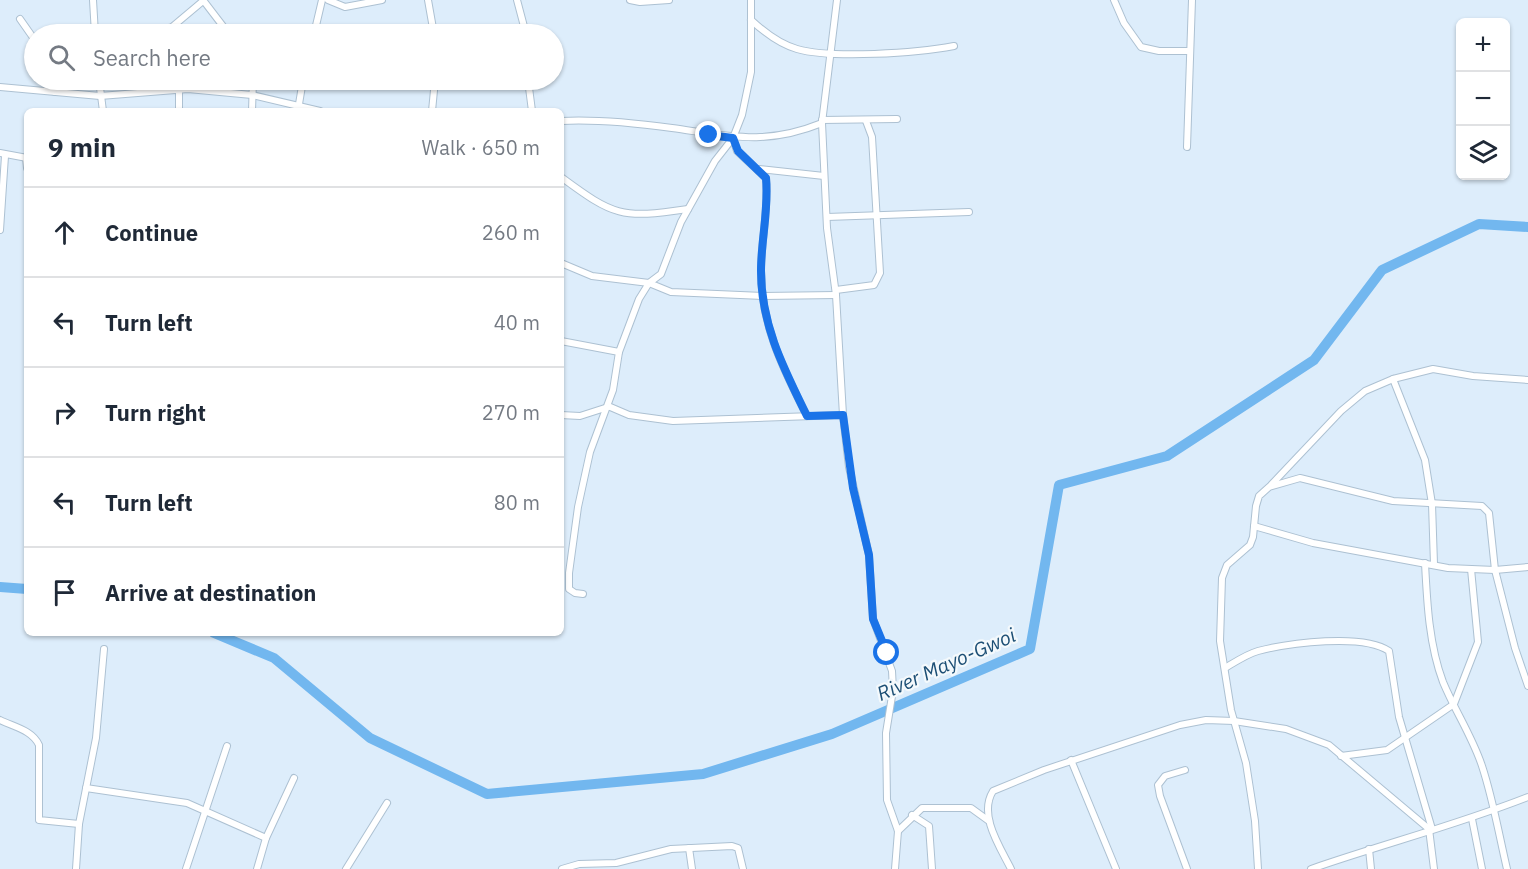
<!DOCTYPE html>
<meta charset="utf-8">
<style>
body{margin:0;font-family:"IBM Plex Sans",sans-serif;background:#f6f6f7;color:#1f2937}
.controls{position:absolute;right:18px;top:18px;display:grid;overflow:hidden;border-radius:9px;box-shadow:0 2px 4px #0004}
.controls button{width:54px;height:54px;display:grid;place-items:center;padding:0;border:0;border-bottom:2px solid #e0e1e3;background:#fff;color:#1f2937;font:30px sans-serif}
.stop{position:absolute;width:18px;height:18px;margin:-14px;border:4px solid #1a73e8;border-radius:50%;background:#fff}
.stop.end{background:#1a73e8;border-color:#fff;box-shadow:0 2px 6px #0008}
.list{margin:0;padding:0;list-style:none}
h2{display:flex;justify-content:space-between;align-items:center;height:78px;margin:0;padding:0 24px;font-size:26px}
h2 small{font-size:20px;font-weight:400;color:#747a83}
.list li{display:grid;grid-template-columns:39px 1fr auto;gap:18px;align-items:center;box-sizing:border-box;height:90px;padding:0 24px;border-top:2px solid #e0e1e3}
.list b{display:block;font-size:22px;white-space:nowrap}
.list em{font-size:20px;font-style:normal;color:#747a83}
.icon{flex:none;width:33px;height:33px;fill:none;stroke:currentColor;stroke-width:2;stroke-linecap:round;stroke-linejoin:round}
.map{position:relative;flex:none;width:1528px;height:869px;overflow:hidden}
.search{position:absolute;background:#fff;box-shadow:0 2px 4px #0004;left:24px;top:24px;width:540px;height:66px;display:flex;align-items:center;gap:15px;box-sizing:border-box;padding:0 21px;border-radius:33px;color:#747a83;font-size:22px}
.panel{position:absolute;background:#fff;box-shadow:0 2px 4px #0004;left:24px;top:108px;width:540px;height:528px;border-radius:9px}
.map>svg:first-child{display:block}
.lines{fill:none;stroke-linecap:round;stroke-linejoin:round}
.river{stroke:#72b7ef;stroke-width:10}
.minor-casing{stroke:#adc1d2;stroke-width:8}
.minor{stroke:#fff;stroke-width:6}
.route{stroke:#1a73e8;stroke-width:8}
.labels{text-anchor:middle;dominant-baseline:central;stroke-width:4.5;stroke-linejoin:round;paint-order:stroke}
.water-label{font-size:20px;font-style:italic;fill:#1d4f75;stroke:#f4f9fc}
</style>
<div class="map">
<svg width="1528" height="869" viewBox="0 0 1528 869">
<rect width="100%" height="100%" fill="#ddedfb"/>
<g class="lines">
<g class="river">
<polyline points="0,587 27,589"/>
<polyline points="214,633 274,658 370,738 487,794 703,774 832,734 1030,649 1059,485 1167,456 1314,360 1382,270 1479,224 1528,227"/>
</g>
<g class="minor-casing">
<g id="minor">
<polyline points="93,0 95,34"/>
<polyline points="203,0 229,34"/>
<polyline points="328,0 345,7 382,0"/>
<polyline points="428,0 434,34"/>
<polyline points="517,0 526,34"/>
<polyline points="630,0 640,2 669,0"/>
<polyline points="837,0 822,123 827,228 836,295 843,415 849,467 869,555 873,619 892,671 893,690 886,733 887,800 898,831 895,869"/>
<polyline points="1114,0 1124,23 1141,47 1159,51 1190,51"/>
<polyline points="20,19 34,39"/>
<path d="M751 20C764 32 779 44 797 49 832 59 917 53 954 46"/>
<polyline points="148,34 172,27 203,1"/>
<polyline points="314,34 322,0"/>
<polyline points="54,80 55,92"/>
<polyline points="99,80 103,111"/>
<polyline points="528,80 532,111"/>
<polyline points="0,87 100,96 188,89 252,95 320,111"/>
<polyline points="179,111 179,90"/>
<polyline points="252,111 253,80"/>
<polyline points="302,111 299,104 303,80"/>
<polyline points="432,111 435,80"/>
<polyline points="822,120 897,119"/>
<path d="M561 121C598 119 635 123 672 128 730 136 765 146 822 123"/>
<path d="M733 138 737 151 766 178C769 209 761 240 761 271 761 325 783 369 807 416"/>
<polyline points="1187,147 1192,0"/>
<polyline points="0,153 27,158"/>
<polyline points="26,158 27,168"/>
<polyline points="759,169 824,176"/>
<path d="M561 177C614 216 621 219 688 209"/>
<polyline points="827,217 969,212"/>
<polyline points="0,230 5,156"/>
<polyline points="561,263 592,276 649,283 671,292 763,296 836,295"/>
<polyline points="836,290 874,285 880,273 872,137 866,121"/>
<polyline points="561,341 619,352"/>
<polyline points="1393,379 1425,460 1432,504 1434,564"/>
<polyline points="608,406 629,415 673,421 843,415"/>
<polyline points="561,415 580,416 608,407"/>
<polyline points="1271,485 1341,411 1365,391 1393,379 1433,369 1473,376 1528,380"/>
<polyline points="1254,526 1313,543 1448,568 1495,570 1528,567"/>
<path d="M1425 563C1427 602 1429 645 1443 682 1455 711 1472 736 1482 766 1493 799 1499 835 1507 869"/>
<polyline points="583,594 575,593 569,589 569,573 578,507 590,452 613,390 619,352 639,299 649,283 661,274 681,222 715,161 733,138 742,115 751,72 751,0"/>
<path d="M1225 668C1235 662 1247 654 1258 651 1289 643 1363 633 1389 651L1399 717 1432 829"/>
<path d="M0 720C14 727 32 730 39 745V820L79 824"/>
<polyline points="1341,756 1387,750 1454,704 1478,642 1471,569"/>
<polyline points="1071,760 1116,869"/>
<polyline points="1185,770 1165,776 1158,785 1160,796 1187,869"/>
<polyline points="86,788 187,803 266,838"/>
<polyline points="912,815 929,826 932,869"/>
<polyline points="1472,819 1482,869"/>
<polyline points="898,831 922,808 971,808 989,821"/>
<polyline points="689,848 692,869"/>
<polyline points="1369,849 1371,869"/>
<polyline points="76,869 79,824 96,738 104,649"/>
<polyline points="186,869 227,746"/>
<polyline points="257,869 266,838 294,778"/>
<polyline points="346,869 387,803"/>
<polyline points="562,869 579,864 616,863 671,849 732,846 738,848 743,869"/>
<path d="M1011 869C1000 847 978 815 993 791L1044 770 1180 725 1206 720 1234 721 1286 729 1329 745 1429 829 1434 869"/>
<polyline points="1258,869 1255,821 1246,763 1231,710 1220,641 1222,578 1227,565 1250,545 1253,537 1256,506 1259,496 1269,487 1300,478 1393,501 1482,506 1489,513 1495,570 1515,648 1528,686"/>
<path d="M1311 869C1383 844 1457 825 1528 797"/>
</g>
</g>
<use href="#minor" class="minor"/>
</g>
<g class="lines">
<path class="route" d="M709 135 733 138 738 151 766 178C769 209 761 240 761 271 761 325 784 369 807 416L843 415 853 488 869 555 873 619 887 653"/>
</g>
<g class="labels">
<g class="water-label">
<text transform="translate(946 664) rotate(-24)">River Mayo-Gwoi</text>
</g>
</g>
</svg>
<div class="controls">
<button>+</button>
<button>−</button>
<button><svg class="icon" aria-label="layers" viewBox="0 0 24 24"><path d="M12 4l9 5-9 5-9-5zM3 14l9 5 9-5"/></svg></button>
</div>
<div class="stop" style="left:887px;top:653px"></div>
<div class="stop end" style="left:709px;top:135px"></div>
<div class="search"><svg class="icon" aria-label="search" viewBox="0 0 24 24"><circle cx="10" cy="10" r="6"/><path d="M15 15l6 6"/></svg>Search here</div>
<section class="panel">
<h2>9 min<small>Walk · 650 m</small></h2>
<ul class="list">
<li><svg class="icon" aria-label="ahead" viewBox="0 0 24 24"><path d="M12 20V5M6 11l6-6 6 6"/></svg><div><b>Continue</b></div><em>260 m</em></li>
<li><svg class="icon" aria-label="left" viewBox="0 0 24 24"><path d="M17 20v-9H6M10 6l-5 5 5 5"/></svg><div><b>Turn left</b></div><em>40 m</em></li>
<li><svg class="icon" aria-label="right" viewBox="0 0 24 24"><path d="M7 20v-9h11M14 6l5 5-5 5"/></svg><div><b>Turn right</b></div><em>270 m</em></li>
<li><svg class="icon" aria-label="left" viewBox="0 0 24 24"><path d="M17 20v-9H6M10 6l-5 5 5 5"/></svg><div><b>Turn left</b></div><em>80 m</em></li>
<li><svg class="icon" aria-label="arrive" viewBox="0 0 24 24"><path d="M6 21V4h12l-3 4 3 4H6"/></svg><div><b>Arrive at destination</b></div></li>
</ul>
</section>
</div>
